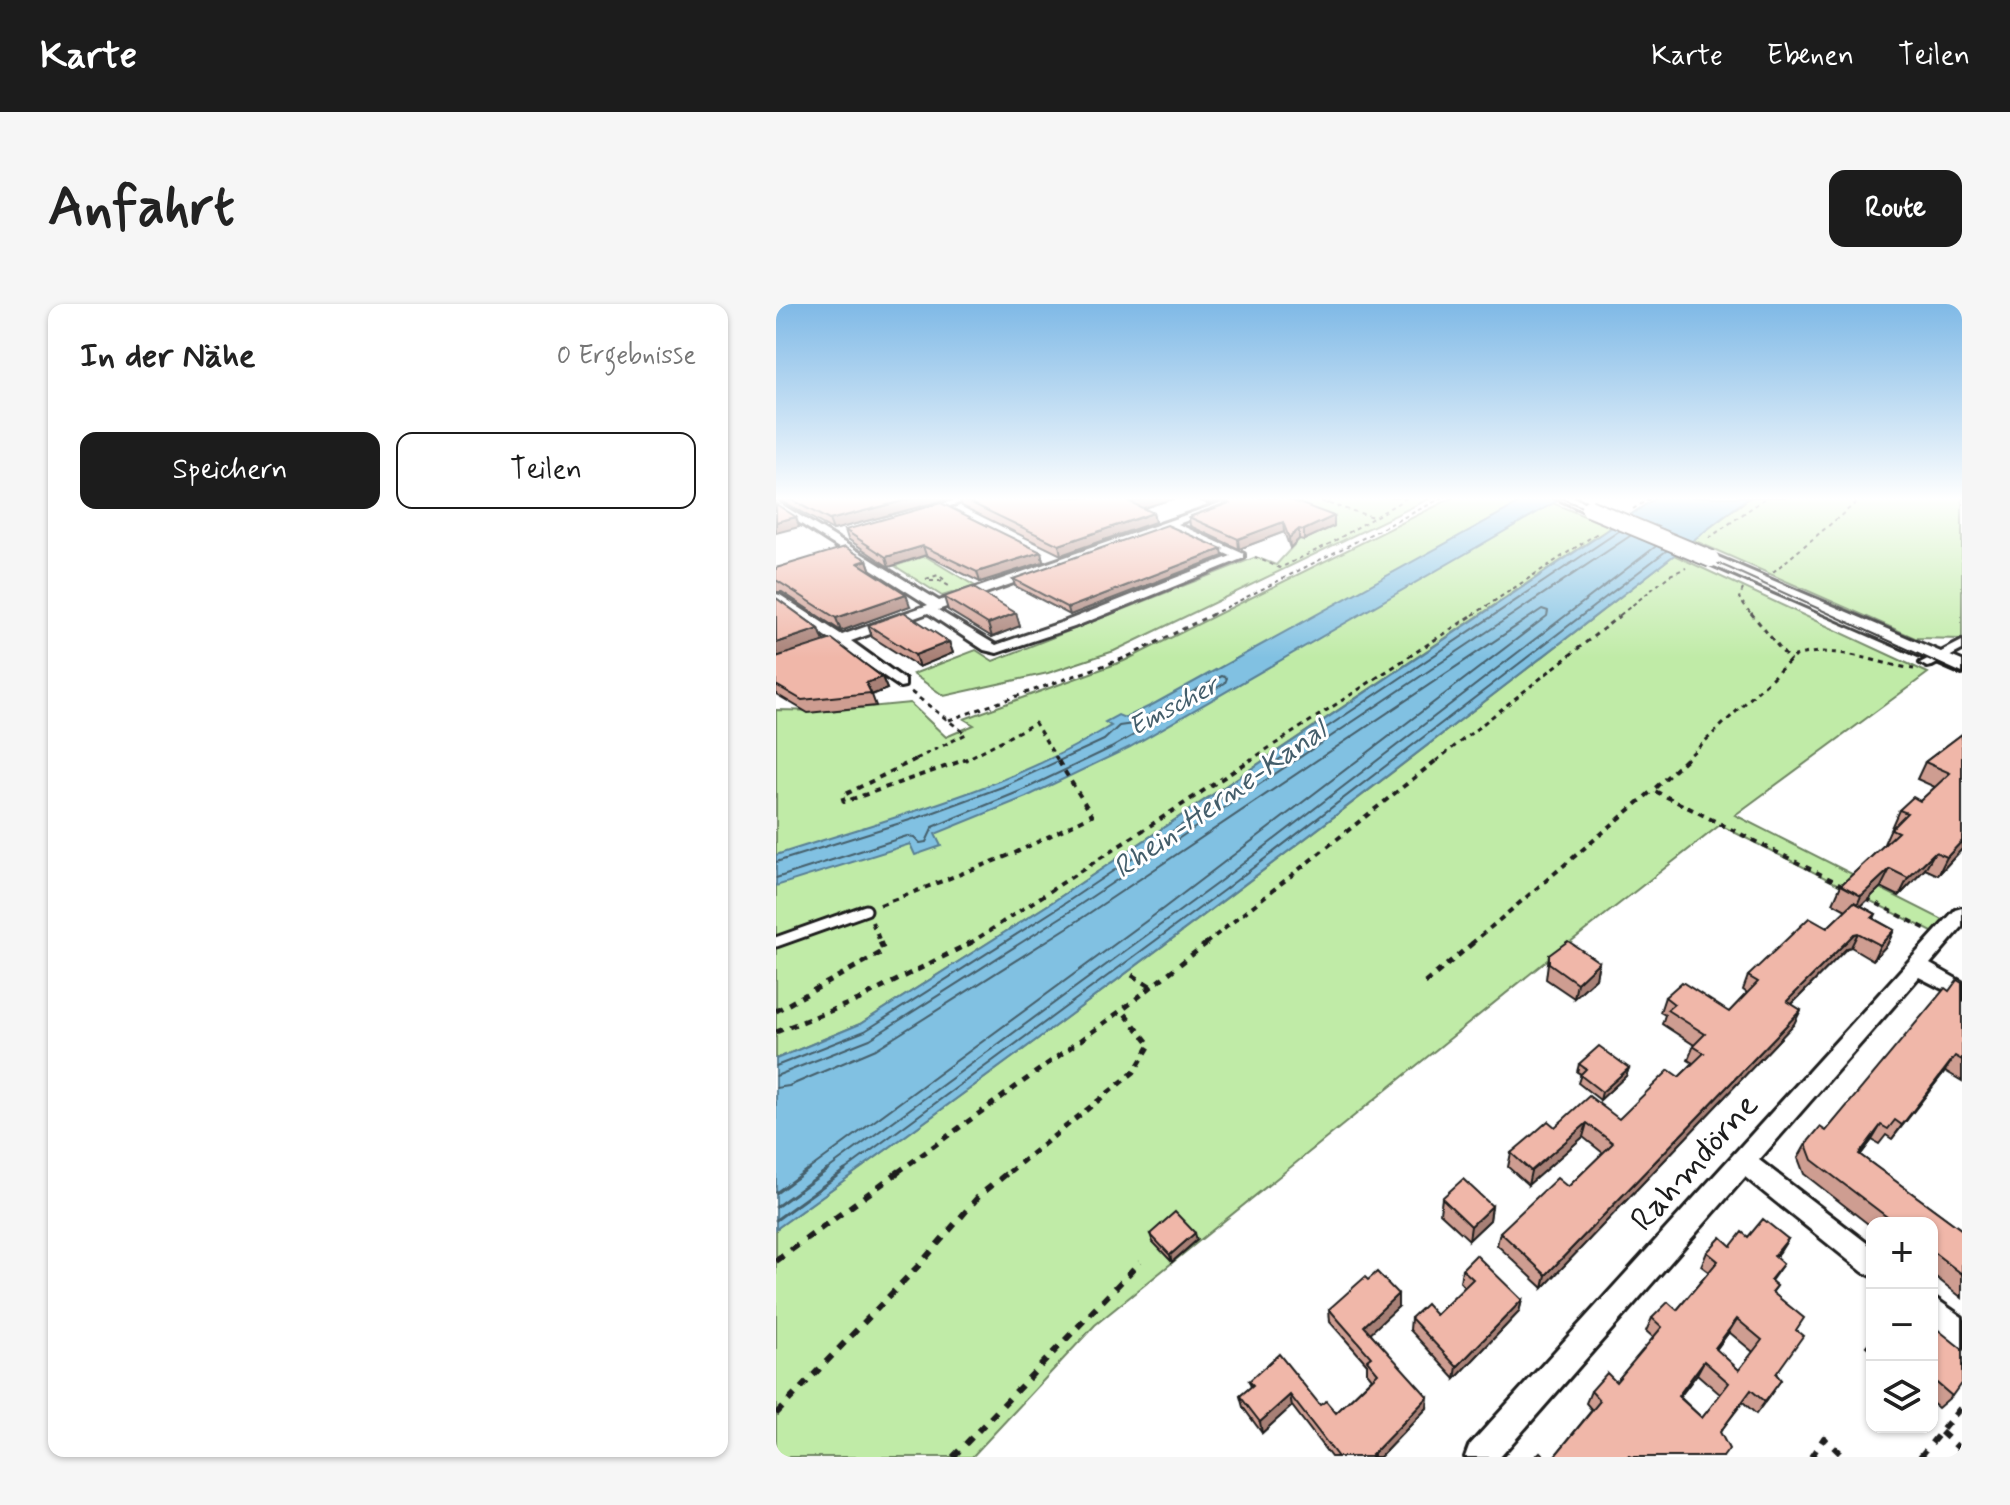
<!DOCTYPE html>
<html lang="de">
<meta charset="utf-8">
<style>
body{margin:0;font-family:Mynerve,sans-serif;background:#f6f6f6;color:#222}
.controls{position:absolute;right:24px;bottom:24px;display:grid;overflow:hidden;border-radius:16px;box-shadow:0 2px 6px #0004}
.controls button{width:72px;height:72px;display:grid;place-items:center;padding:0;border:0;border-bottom:2px solid #e0e0e0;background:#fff;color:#222;font:40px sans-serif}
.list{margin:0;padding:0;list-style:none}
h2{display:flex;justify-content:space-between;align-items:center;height:104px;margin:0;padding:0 32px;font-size:34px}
h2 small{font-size:26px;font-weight:400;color:#767676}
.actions{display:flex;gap:16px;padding:24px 32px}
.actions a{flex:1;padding:18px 0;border:2px solid #1c1c1c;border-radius:16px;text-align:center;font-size:28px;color:#1c1c1c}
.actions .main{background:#1c1c1c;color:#fff}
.icon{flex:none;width:44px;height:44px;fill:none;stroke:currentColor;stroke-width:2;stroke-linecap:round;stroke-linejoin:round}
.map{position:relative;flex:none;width:1186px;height:1153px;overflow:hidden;border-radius:16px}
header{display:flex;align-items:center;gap:48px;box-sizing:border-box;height:112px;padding:0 40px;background:#1c1c1c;color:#fff}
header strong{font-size:38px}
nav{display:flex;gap:44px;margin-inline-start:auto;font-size:28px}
.intro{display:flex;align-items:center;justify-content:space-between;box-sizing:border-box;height:192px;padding:0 48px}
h1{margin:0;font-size:56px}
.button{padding:20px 36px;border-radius:16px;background:#1c1c1c;color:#fff;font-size:28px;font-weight:700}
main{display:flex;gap:48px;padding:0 48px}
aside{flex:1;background:#fff;border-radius:16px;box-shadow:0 2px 6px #0004}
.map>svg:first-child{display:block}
.green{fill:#c0eba7;stroke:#6e8462;stroke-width:2}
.water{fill:#81c1e2;stroke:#597f93;stroke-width:2}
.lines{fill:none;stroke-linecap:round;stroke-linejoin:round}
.shore-far1{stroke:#445e6b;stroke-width:2}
.shore{stroke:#445e6b;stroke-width:3}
.lane-casing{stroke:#1c1c1c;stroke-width:15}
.street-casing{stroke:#1c1c1c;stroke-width:6}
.secondary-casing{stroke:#1c1c1c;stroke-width:6}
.path-far4{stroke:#1c1c1c;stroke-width:2;stroke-dasharray:4 4;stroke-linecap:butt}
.path-far3{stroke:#1c1c1c;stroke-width:3;stroke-dasharray:5 5;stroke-linecap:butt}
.path-far2{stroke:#1c1c1c;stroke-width:4;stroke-dasharray:6 6;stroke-linecap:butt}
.path-far1{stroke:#1c1c1c;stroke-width:5;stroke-dasharray:7 7;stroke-linecap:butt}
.path{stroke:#1c1c1c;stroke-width:6;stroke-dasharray:9 9;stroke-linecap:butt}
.lane{stroke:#fff;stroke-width:9}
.street{fill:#fff;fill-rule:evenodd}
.secondary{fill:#fff;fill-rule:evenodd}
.tram{stroke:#1c1c1c;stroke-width:2}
.secondary-bridge-casing{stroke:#1c1c1c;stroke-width:20;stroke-linecap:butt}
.secondary-bridge{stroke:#fff;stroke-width:16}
.wall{fill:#ce9d91;stroke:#1c1c1c;stroke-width:2;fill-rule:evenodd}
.shaded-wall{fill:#a88076;stroke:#1c1c1c;stroke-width:2}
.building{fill:#f0b7a9;stroke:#1c1c1c;stroke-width:2;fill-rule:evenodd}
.labels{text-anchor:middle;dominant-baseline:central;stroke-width:6;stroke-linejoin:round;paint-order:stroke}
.far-water-label{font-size:26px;font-style:italic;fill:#445e6b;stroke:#fff}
.water-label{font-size:30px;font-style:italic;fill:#445e6b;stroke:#fff}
.near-street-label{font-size:34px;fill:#1c1c1c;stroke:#fff}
</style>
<header>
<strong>Karte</strong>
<nav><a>Karte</a><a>Ebenen</a><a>Teilen</a></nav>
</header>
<div class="intro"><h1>Anfahrt</h1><a class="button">Route</a></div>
<main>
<aside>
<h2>In der Nähe<small>0 Ergebnisse</small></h2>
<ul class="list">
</ul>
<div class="actions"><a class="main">Speichern</a><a>Teilen</a></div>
</aside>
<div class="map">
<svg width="1186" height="1153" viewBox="0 0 1186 1153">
<rect width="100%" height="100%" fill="#fff"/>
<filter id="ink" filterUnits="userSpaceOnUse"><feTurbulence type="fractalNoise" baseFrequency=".0125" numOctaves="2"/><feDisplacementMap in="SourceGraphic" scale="16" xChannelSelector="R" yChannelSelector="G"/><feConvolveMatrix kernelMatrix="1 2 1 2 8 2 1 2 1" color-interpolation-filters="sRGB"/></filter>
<g filter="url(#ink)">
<g class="green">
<polygon points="485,193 657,193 338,347 272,369 168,392 137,370 200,346 217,357 480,253 500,261 537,220"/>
<polygon points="678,193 762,193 835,223 278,597 84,720 0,755 0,406 52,407 134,399 170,433 198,421 188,415 348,357"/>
<polygon points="975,193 1186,193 1186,335 1139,334 917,236"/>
<path d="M898 251 1152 369 959 511 1177 621 1166 633 944 521 770 657 319 1021 196 1153H0V925C305 707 603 481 898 251Z"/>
<polygon points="149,252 199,282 166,292 119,262"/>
</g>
<g class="water">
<path d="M754 193H788L354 443 250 493 159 530 165 542 139 551 134 540 0 582V551C111 515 231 485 331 424L335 422 329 418 342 411 349 414 376 401Z"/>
<path d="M881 193H973C652 442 331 689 0 925V755L84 720 278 597Z"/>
</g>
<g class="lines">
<g class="shore-far1">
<polyline points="0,558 153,510 226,483 328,436 343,422 357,420 446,372 451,374 449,379 335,444 247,486 157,523 150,538 144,539 138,533 131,532 0,574"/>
<polyline points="0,762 89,727 282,604 843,227"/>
<polyline points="0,772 94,735 287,612 854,232"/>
<polyline points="0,784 13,782 100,745 294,622 766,305 772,307 771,312 388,604 29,868"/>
<polyline points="48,868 443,578 879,243"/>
<polyline points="66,868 448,586 890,247"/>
</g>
<g class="shore">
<polyline points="0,889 31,866"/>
<polyline points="0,903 51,866"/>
<polyline points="0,916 69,866"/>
</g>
<g class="lane-casing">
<polyline id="lane" points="0,638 90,606"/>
</g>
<g class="street-casing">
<g id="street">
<polygon points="189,193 203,193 148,210 143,207"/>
<path d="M461 193H474L402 220 468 250V254L298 323 221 349 208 346 152 309 75 337 129 376V382L124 383 0 299V290L4 291 66 331 152 301 0 204V197L163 297ZM392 224 455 252 290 317 220 341 162 306Z"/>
<polygon points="1186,337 1186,346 1156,362 1151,363 1144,359"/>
<polygon points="1186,604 1186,623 1154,660 1186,678 1186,695 1143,673 983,856 1096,943 1096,972 1087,968 969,873 724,1153 689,1153 693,1142 1133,657 1179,606"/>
<polygon points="1156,992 1186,1013 1186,1044 1156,1023"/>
</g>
</g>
<g class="secondary-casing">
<g id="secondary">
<polygon points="778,193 797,193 820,204 818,207 808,207"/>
<polygon points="935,250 1186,357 1186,370 929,258 929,252"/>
</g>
</g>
<g class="path-far4">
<polyline points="530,193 597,213"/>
<polyline points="550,200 563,193"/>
<polyline points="857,205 876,193"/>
<polyline points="933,234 991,193"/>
<polyline points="479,253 504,264 555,239 632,193"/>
<polyline points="997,268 1087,193"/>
<polyline points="150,275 162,271 169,276 164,277"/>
<polyline points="154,277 164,277 175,283"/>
<polyline points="967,285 963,294 976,311"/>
<polyline points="435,311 668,193"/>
<polyline points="697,311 823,228"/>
<polyline points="844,311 894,271 910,264"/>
</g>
<g class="path-far3">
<polyline points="975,309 1014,357"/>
<polyline points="135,388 190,430 136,457"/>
<polyline points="173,416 349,354 439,309"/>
<polyline points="187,457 259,419 282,457"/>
<polyline points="473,457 700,309"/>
<polyline points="660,457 847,309"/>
<path d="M908 457 1019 352C1061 340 1097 359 1138 365"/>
</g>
<g class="path-far2">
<polyline points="140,455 66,492 68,498 191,455"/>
<polyline points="910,455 877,486 1068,582"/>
<polyline points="1090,594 1150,625"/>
<polyline points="104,601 239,549 316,511 281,455"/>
<polyline points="96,618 105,640"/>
<polyline points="193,640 476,455"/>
<polyline points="429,640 662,455"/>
<polyline points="695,640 877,486"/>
</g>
<g class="path-far1">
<polyline points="356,671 376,683"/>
<polyline points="649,679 698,638"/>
<polyline points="0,707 108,647 104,638"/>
<polyline points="0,728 82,696 196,638"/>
<polyline points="122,868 346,706 432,638"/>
<polyline points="233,868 358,768 374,741 346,706"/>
</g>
<g class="path">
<polyline points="0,957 125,866"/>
<polyline points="0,1110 146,958 203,892 235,866"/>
<polyline points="1165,1128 1186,1147"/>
<polyline points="177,1153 364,958"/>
<polyline points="1035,1153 1048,1134 1068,1153"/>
<polyline points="1144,1153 1186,1102"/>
</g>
<use href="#lane" class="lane"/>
<use href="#street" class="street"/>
<use href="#secondary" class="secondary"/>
<polyline class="tram" points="782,193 953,264 1186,370"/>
<g class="secondary-bridge-casing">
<polyline id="secondary-bridge" points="813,204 935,255"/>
</g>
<use href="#secondary-bridge" class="secondary-bridge"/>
</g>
<g class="wall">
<polygon points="0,193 180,193 57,226 0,194"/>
<polygon points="183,193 402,193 367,204 377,209 379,218 285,251 186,202"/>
<polygon points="415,193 453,193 433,200"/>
<polygon points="447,196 558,212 558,222 528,236 523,235 514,244 508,228 463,245 414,222 413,213 448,200"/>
<polygon points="69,226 265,248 267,258 204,278 150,251 113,263 72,235"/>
<polygon points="447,252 294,311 239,282 237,275"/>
<polygon points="91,256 95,267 134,302 65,327 6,288 0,288 0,264"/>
<polygon points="168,293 240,309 244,322 216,333 172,306"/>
<polygon points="0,294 43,325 48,337 106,373 111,385 96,391 100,402 32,409 0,390 0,353 2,353 0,351"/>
<polygon points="92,321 173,338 177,349 143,363 96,333"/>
<polygon points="1186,430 1186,545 1162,571 1149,565 1123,592 1105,583 1085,602 1100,610 1098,615 1118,626 1111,641 1097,656 1075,643 1071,644 1016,700 1018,720 767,984 721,941 724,928 792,883 827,849 807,833 752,881 732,863 735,849 779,823 843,815 903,773 917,759 912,756 918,741 886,720 889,711 884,708 889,693 953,708 971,689 967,686 972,672 1051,624 1070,606 1057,599 1065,581 1107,542 1123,506 1144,497 1159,483 1141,475 1149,458"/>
<polygon points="773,651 823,658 820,674 798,694 770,675"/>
<polygon points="1186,679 1186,777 1169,767 1116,835 1110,831 1103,840 1096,836 1084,851 1186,926 1186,994 1156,970 1156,919 1096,919 1096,923 1028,870 1022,854 1030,840 1050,827 1173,687"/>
<polygon points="803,760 853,764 850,772 824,796 802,779 805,770 801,768"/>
<polygon points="666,894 716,902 714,916 693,936 664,909"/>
<polygon points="374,930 421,936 396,958 377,938"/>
<path d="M972 933 1012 935 999 954 1007 960 995 977 1001 982 996 989 1020 1026 1000 1070 1005 1076 980 1110 967 1098 944 1128 947 1153H778L816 1106 810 1099 815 1087 840 1078 878 1034 870 1027 876 1014 901 1006 933 968 925 962 931 948 955 942ZM953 1028 977 1048 963 1066 940 1046ZM921 1070 945 1091 926 1114 904 1093Z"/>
<polygon points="686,965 746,996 743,1008 679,1075 634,1026 635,1014 660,1011 689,983 684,978"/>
<polygon points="622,1003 594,1028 651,1104 604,1153 555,1153 516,1102 486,1129 467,1103 464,1092 475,1083 473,1077 544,1101 560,1109 596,1074 591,1068 591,1060 554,1018 553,1005"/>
<polygon points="1156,1021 1176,1092 1162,1104 1156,1099"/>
<polygon points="1096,1035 1096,1047 1090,1042"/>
</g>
<g class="shaded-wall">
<polygon points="142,193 180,193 57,226 53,216"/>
<polygon points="371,193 402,193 355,208 354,198"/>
<polygon points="432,193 453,193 433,200"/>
<polygon points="377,209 379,218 285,251 283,241"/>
<polygon points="558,212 558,222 528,236 528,226"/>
<polygon points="20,213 23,223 0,229 0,218"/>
<polygon points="507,218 508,228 463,245 462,235"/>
<polygon points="523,225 523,235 514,244 513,234"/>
<polygon points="147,242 150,251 113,263 110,253"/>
<polygon points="446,245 447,252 294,311 292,304"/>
<polygon points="265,248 267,258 204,278 201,268"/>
<polygon points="91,256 95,268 82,259"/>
<polygon points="130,290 134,302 65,327 60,314"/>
<polygon points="240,309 244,322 216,333 212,320"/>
<polygon points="43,325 48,338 2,353 0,348 0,339"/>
<polygon points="173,338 177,349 143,363 139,351"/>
<polygon points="106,373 111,385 95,391 90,379"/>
<polygon points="1186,537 1186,545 1162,571 1171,553"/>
<polygon points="1159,548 1149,565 1123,592 1132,574"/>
<polygon points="1114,565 1105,583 1077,610 1085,592"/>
<polygon points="1118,626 1111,641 1097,656 1104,641"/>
<polygon points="1082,629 1075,643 1071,644 1004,712 1011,697 1078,630"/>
<polygon points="823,658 820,674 798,694 801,679"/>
<polygon points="1025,706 1018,720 767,984 770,971"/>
<polygon points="1179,752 1169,767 1116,835 1126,821"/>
<polygon points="853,764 850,772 824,796 826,788"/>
<polygon points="811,819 807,833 752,881 755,867"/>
<polygon points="1105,821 1096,836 1074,865 1083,850"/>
<polygon points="716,902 714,916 693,936 695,922"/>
<polygon points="419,929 421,936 396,958 394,951"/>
<polygon points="1012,935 1004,948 989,966 998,952"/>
<polygon points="622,990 622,1003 589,1034 588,1022"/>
<polygon points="746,996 743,1008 679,1075 681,1063"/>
<polygon points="961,1015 953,1028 931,1057 939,1044"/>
<polygon points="928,1057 921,1070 895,1104 902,1092"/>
<polygon points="514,1091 516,1102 486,1129 484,1118"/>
<polygon points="652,1093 651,1104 604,1153 594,1153"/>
</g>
<g class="building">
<polygon points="10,193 142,193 53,216"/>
<polygon points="183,193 371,193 354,198 377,209 283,241"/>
<polygon points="457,193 507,193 558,212 528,226 523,225 513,234 507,218 462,235 413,213 453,199 447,196"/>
<polygon points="165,199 265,248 201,268 147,242 110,253 69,226"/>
<polygon points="0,200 20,213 0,218"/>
<polygon points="391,221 446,245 292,304 237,275"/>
<polygon points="69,243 91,256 82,259 130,290 60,314 0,276 0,264"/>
<polygon points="196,283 240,309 212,320 168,293"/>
<polygon points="0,294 43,325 0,339"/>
<polygon points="128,308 173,338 139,351 92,321"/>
<polygon points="56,335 106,373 90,379 95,389 26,396 0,381 0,353"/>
<polygon points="1186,430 1186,537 1171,553 1159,548 1132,574 1114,565 1085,592 1065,581 1122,528 1115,525 1131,509 1123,506 1137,493 1144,497 1174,469 1149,458"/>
<polygon points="1078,598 1100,610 1096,614 1118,626 1104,641 1082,629 1078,630 1011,697 1025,706 770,971 724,928 781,874 792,883 837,839 811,819 755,867 735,849 754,833 772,817 779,823 813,792 843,815 893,766 903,773 928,749 917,742 929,730 891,706 898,700 889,693 906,678 953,708 982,678 972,672 1033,614 1051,624"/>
<polygon points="792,637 823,658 801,679 773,659 773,651"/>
<polygon points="1181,676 1186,679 1186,756 1179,752 1126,821 1119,816 1112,825 1105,821 1083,850 1186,926 1186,970 1156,947 1156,919 1119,919 1036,856 1030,840 1044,823 1050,827 1169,684 1173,687"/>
<polygon points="823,742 853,764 826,788 804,771 810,765 803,760"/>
<polygon points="687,875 716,902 695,922 666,894"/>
<polygon points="399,908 419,929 394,951 374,930"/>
<path d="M987 915 1012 935 998 952 1007 960 994 976 1001 982 996 988 1028 1014 1020 1026 1027 1032 1000 1070 1005 1076 989 1098 975 1086 944 1128 953 1145 947 1153H855L853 1152V1153H778L824 1097 815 1087 831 1069 840 1078 886 1023 876 1014 892 998 901 1006 942 957 931 948 945 933 955 942 966 928 972 933ZM961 1015 986 1036 963 1066 939 1044ZM928 1057 953 1079 926 1114 902 1092Z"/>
<polygon points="700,951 746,996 681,1063 635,1014 650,1000 660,1011 697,975 686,965"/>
<polygon points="601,968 622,990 588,1022 652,1093 594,1153 562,1153 514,1091 484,1118 464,1092 477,1081 473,1077 503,1050 544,1101 550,1097 560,1109 602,1069 591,1056 595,1053 553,1005 589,973 592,976"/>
<polygon points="1156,1021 1186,1045 1186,1078 1176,1092 1156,1075"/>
<polygon points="764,1148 769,1153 759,1153"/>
</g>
</g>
<linearGradient id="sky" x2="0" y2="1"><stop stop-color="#7fb9e6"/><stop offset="0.55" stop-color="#fff"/><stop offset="1" stop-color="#fff" stop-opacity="0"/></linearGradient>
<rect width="1186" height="354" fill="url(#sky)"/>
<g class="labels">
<g class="far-water-label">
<text transform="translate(398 403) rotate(-28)">Emscher</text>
</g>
<g class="water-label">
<text transform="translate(444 496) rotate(-35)">Rhein-Herne-Kanal</text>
</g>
<g class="near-street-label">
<text transform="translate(919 859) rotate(-48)">Rahmdörne</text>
</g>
</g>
</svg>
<div class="controls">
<button>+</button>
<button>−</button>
<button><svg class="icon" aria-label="layers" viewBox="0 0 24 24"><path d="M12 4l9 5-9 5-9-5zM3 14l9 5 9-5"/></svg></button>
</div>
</div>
</main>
